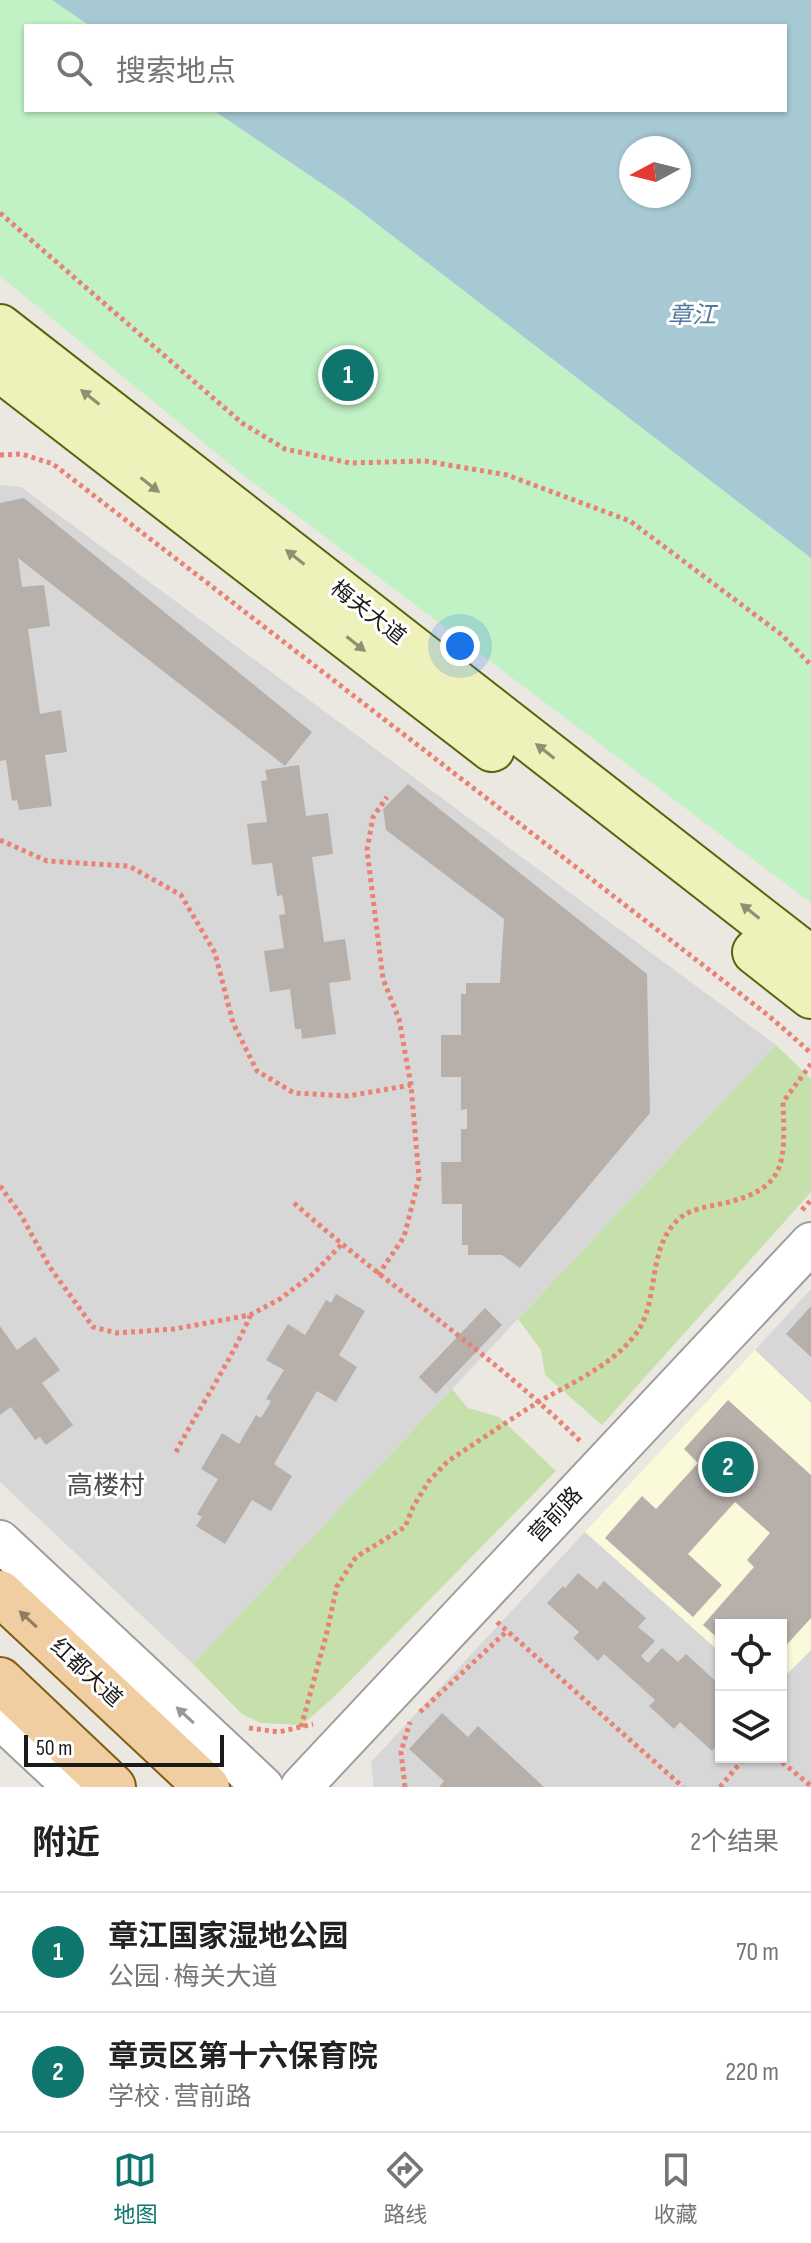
<!DOCTYPE html>
<html lang="zh">
<meta charset="utf-8">
<style>
body{margin:0;font-family:"Sofia Sans Condensed","Noto Sans SC",sans-serif;background:#f2f2f2;color:#222}
.controls{position:absolute;right:24px;bottom:24px;display:grid;overflow:hidden;border-radius:0px;box-shadow:0 2px 6px #0004}
.controls button{width:72px;height:72px;display:grid;place-items:center;padding:0;border:0;border-bottom:2px solid #e0e0e0;background:#fff;color:#222;font:40px sans-serif}
.compass{position:absolute;left:619px;top:136px;width:72px;height:72px;border-radius:50%;background:#fff;box-shadow:0 2px 6px #0004;rotate:263deg}
.scale{position:absolute;left:24px;bottom:20px;width:200px;box-sizing:border-box;padding-left:8px;border:4px solid #1a1a1a;border-top:0;font-size:22px;line-height:28px;white-space:nowrap;color:#1a1a1a;-webkit-text-stroke:6px #fff;paint-order:stroke}
.you{position:absolute;left:460px;top:646px;width:28px;height:28px;margin:-20px;border:6px solid #fff;border-radius:50%;background:#1a73e8;box-shadow:0 0 0 12px #1a73e833}
.badge{display:grid;place-items:center;width:52px;height:52px;border-radius:50%;background:#0f766e;color:#fff;font-size:26px;font-weight:700}
.pin{position:absolute;translate:-50% -50%;border:4px solid #fff;box-shadow:0 2px 8px #0006}
.list{margin:0;padding:0;list-style:none}
h2{display:flex;justify-content:space-between;align-items:center;height:104px;margin:0;padding:0 32px;font-size:34px}
h2 small{font-size:26px;font-weight:400;color:#767676}
.list li{display:grid;grid-template-columns:52px 1fr auto;gap:24px;align-items:center;box-sizing:border-box;height:120px;padding:0 32px;border-top:2px solid #e0e0e0}
.list b{display:block;font-size:30px;white-space:nowrap}
.list p{margin:0;font-size:26px;white-space:nowrap;color:#767676}
.list em{font-size:26px;font-style:normal;color:#767676}
.icon{flex:none;width:44px;height:44px;fill:none;stroke:currentColor;stroke-width:2;stroke-linecap:round;stroke-linejoin:round}
.map{position:relative;flex:none;width:811px;height:1787px;overflow:hidden}
.search{position:absolute;background:#fff;box-shadow:0 2px 6px #0004;left:24px;right:24px;top:24px;height:88px;display:flex;align-items:center;gap:20px;box-sizing:border-box;padding:0 28px;border-radius:0px;color:#767676;font-size:30px}
.sheet{height:344px;background:#fff}
nav{display:flex;justify-content:space-around;align-items:center;box-sizing:border-box;height:112px;border-top:2px solid #e0e0e0;background:#fff;font-size:22px;color:#767676}
nav a{display:grid;justify-items:center;gap:4px}
nav .on{color:#0f766e}
.map>svg:first-child{display:block}
.residential{fill:#d8d7d7}
.education{fill:#fafada}
.grass{fill:#c5e0ab}
.park{fill:#c1f2c5}
.water{fill:#a6c9d4;fill-rule:evenodd}
.building{fill:#b7b0aa}
.lines{fill:none;stroke-linecap:round;stroke-linejoin:round}
.tertiary-casing{stroke:#9e9e9e;stroke-width:44}
.secondary-casing{stroke:#596310;stroke-width:48}
.primary-casing{stroke:#815c10;stroke-width:48}
.path{stroke:#e98174;stroke-width:5;stroke-dasharray:4 4;stroke-linecap:butt}
.tertiary{stroke:#fff;stroke-width:40}
.secondary{stroke:#eef1b9;stroke-width:44}
.primary{stroke:#f0cea1;stroke-width:44}
.oneway{fill:#8f9071}
.oneway2{fill:#907d64}
.oneway3{fill:#989898}
.labels{text-anchor:middle;dominant-baseline:central;stroke-width:6;stroke-linejoin:round;paint-order:stroke}
.street-label{font-size:22px;fill:#1a1a1a;stroke:#fff}
.water-label{font-size:24px;font-style:italic;fill:#53789e;stroke:#fff}
.quarter-label{font-size:26px;fill:#4d4d4d;stroke:#fff}
</style>
<div class="map">
<svg width="811" height="1787" viewBox="0 0 811 1787">
<rect width="100%" height="100%" fill="#ebe8e1"/>
<g class="residential">
<polygon points="0,485 21,487 776,1045 193,1664 0,1482"/>
<polygon points="811,1289 811,1403 755,1350"/>
<polygon points="585,1532 721,1653 721,1757 781,1757 781,1680 811,1650 811,1787 374,1787 371,1762"/>
</g>
<polygon class="education" points="755,1350 811,1403 811,1650 781,1680 781,1625 721,1625 721,1653 585,1532"/>
<g class="grass">
<polygon points="776,1045 811,1079 811,1192 602,1425 545,1375 541,1350 518,1319"/>
<polygon points="452,1389 468,1408 499,1417 556,1471 334,1697 302,1725 261,1723 242,1714 193,1664"/>
</g>
<polygon class="park" points="0,0 52,0 90,26 26,26 26,110 213,110 346,200 811,558 811,903 243,475 0,276"/>
<path class="water" d="M52 0H811V558L346 200 213 110H785V26H90ZM631 148H679V196H631Z"/>
<g class="building">
<polygon points="24,498 312,732 285,766 18,558 22,587 44,585 50,626 28,629 34,671 40,714 61,710 67,752 45,755 52,806 19,810 17,800 12,801 6,760 0,761 0,503"/>
<polygon points="299,765 306,816 328,813 333,854 312,857 324,942 345,939 351,980 329,983 336,1034 302,1039 301,1029 295,1029 290,989 270,992 264,951 284,948 279,915 285,914 284,905 282,895 277,896 272,863 252,865 247,824 267,822 261,781 267,780 265,770"/>
<polygon points="408,784 647,974 650,1113 520,1268 502,1255 468,1255 468,1245 462,1245 462,1204 442,1204 441,1162 461,1162 461,1129 467,1129 467,1109 461,1110 461,1077 441,1077 441,1035 461,1035 461,994 466,994 466,983 500,983 504,919 386,830 383,809"/>
<polygon points="336,1294 365,1311 339,1355 357,1367 336,1402 317,1391 274,1464 292,1476 271,1511 252,1500 225,1544 196,1526 202,1517 197,1514 218,1479 201,1469 222,1433 239,1444 256,1415 261,1418 266,1410 271,1401 266,1399 284,1370 266,1360 288,1324 305,1335 326,1300 331,1303"/>
<polygon points="811,1306 811,1357 786,1334"/>
<polygon points="485,1308 502,1325 436,1394 419,1377"/>
<polygon points="0,1326 17,1350 35,1337 60,1370 42,1383 73,1425 46,1445 40,1437 35,1440 11,1407 0,1415"/>
<polygon points="728,1400 811,1475 811,1618 781,1651 781,1625 721,1625 721,1641 703,1625 754,1567 747,1560 770,1533 735,1502 688,1554 722,1585 693,1617 605,1538 642,1496 656,1509 698,1463 684,1449"/>
<polygon points="578,1573 597,1589 604,1581 646,1618 638,1627 655,1641 641,1656 648,1663 662,1648 678,1662 686,1654 721,1686 721,1740 712,1751 680,1722 674,1729 649,1706 655,1700 604,1654 598,1661 573,1638 579,1632 547,1603 563,1586 565,1588"/>
<polygon points="442,1713 468,1737 478,1726 544,1787 439,1787 444,1781 409,1749"/>
</g>
<g class="lines">
<g class="tertiary-casing">
<g id="tertiary">
<polyline points="0,1541 263,1787"/>
<polyline points="0,1718 74,1787"/>
<polyline points="301,1787 811,1243"/>
</g>
</g>
<g class="secondary-casing">
<g id="secondary">
<polyline points="0,327 811,959"/>
<polyline points="0,369 492,749"/>
<polyline points="755,952 811,996"/>
</g>
</g>
<g class="primary-casing">
<g id="primary">
<polyline points="0,1593 207,1787"/>
<polyline points="0,1680 113,1787"/>
</g>
</g>
<g class="path">
<polyline points="0,213 242,423 285,449 350,463 425,461 507,475 630,521 782,635 811,665"/>
<polyline points="0,455 22,454 53,464 769,1016 811,1053"/>
<polyline points="0,840 47,861 129,866 181,895 215,953 233,1023 257,1071 294,1093 348,1096 411,1085"/>
<polyline points="0,1186 21,1215 49,1266 93,1327 117,1333 174,1329 250,1315 280,1299 313,1274 341,1245"/>
<path d="M294 1203C387 1286 493 1354 581 1442"/>
<polyline points="802,1210 811,1200"/>
<polyline points="378,1275 404,1237 419,1178 411,1085 399,1019 383,979 367,850 373,817 387,797"/>
<path d="M176 1452C200 1406 230 1363 250 1316"/>
<polyline points="497,1622 683,1787"/>
<polyline points="420,1712 506,1632"/>
<path d="M301 1727 326 1636 337 1586 356 1557 405 1527 413 1507 429 1481 448 1461C479 1441 509 1420 540 1401 573 1382 611 1366 635 1335 661 1302 645 1248 680 1218 691 1209 706 1207 720 1204 788 1190 785 1162 783 1102L811 1064"/>
<polyline points="249,1728 279,1732 313,1724"/>
<polyline points="776,1757 811,1786"/>
<polyline points="405,1787 401,1752 410,1722"/>
<polyline points="720,1787 745,1757"/>
</g>
<use href="#tertiary" class="tertiary"/>
<use href="#secondary" class="secondary"/>
<use href="#primary" class="primary"/>
</g>
<defs><path id="oneway-solid" d="M-6-.8H1V-3.2L6.5 0L1 3.2V.8H-6Z" transform="scale(2)"/></defs>
<g class="oneway">
<use href="#oneway-solid" transform="translate(90 397) rotate(-142)"/>
<use href="#oneway-solid" transform="translate(150 485) rotate(38)"/>
<use href="#oneway-solid" transform="translate(295 557) rotate(-142)"/>
<use href="#oneway-solid" transform="translate(356 644) rotate(38)"/>
<use href="#oneway-solid" transform="translate(545 751) rotate(-142)"/>
<use href="#oneway-solid" transform="translate(750 911) rotate(-142)"/>
</g>
<use class="oneway2" href="#oneway-solid" transform="translate(28 1619) rotate(-137)"/>
<use class="oneway3" href="#oneway-solid" transform="translate(185 1715) rotate(-137)"/>
<g class="labels">
<g class="street-label">
<text transform="translate(368 613) rotate(38)">梅关大道</text>
<text transform="translate(556 1515) rotate(-47)">营前路</text>
<text transform="translate(86 1673) rotate(43)">红都大道</text>
</g>
<g class="water-label">
<text x="692" y="315">章江</text>
</g>
<g class="quarter-label">
<text x="106" y="1486">高楼村</text>
</g>
</g>
</svg>
<div class="controls">
<button><svg class="icon" aria-label="locate" viewBox="0 0 24 24"><circle cx="12" cy="12" r="6"/><path d="M12 2v4M12 18v4M2 12h4M18 12h4"/></svg></button>
<button><svg class="icon" aria-label="layers" viewBox="0 0 24 24"><path d="M12 4l9 5-9 5-9-5zM3 14l9 5 9-5"/></svg></button>
</div>
<svg class="compass" viewBox="-18 -18 36 36"><path d="M0-13l5 13h-10z" fill="#e53935"/><path d="M0 13l5-13h-10z" fill="#767676"/></svg>
<div class="scale">50 m</div>
<div class="you"></div>
<div class="pin badge" style="left:348px;top:375px">1</div>
<div class="pin badge" style="left:728px;top:1467px">2</div>
<div class="search"><svg class="icon" aria-label="search" viewBox="0 0 24 24"><circle cx="10" cy="10" r="6"/><path d="M15 15l6 6"/></svg>搜索地点</div>
</div>
<section class="sheet">
<h2>附近<small>2个结果</small></h2>
<ul class="list">
<li><span class="badge">1</span><div><b>章江国家湿地公园</b><p>公园 · 梅关大道</p></div><em>70 m</em></li>
<li><span class="badge">2</span><div><b>章贡区第十六保育院</b><p>学校 · 营前路</p></div><em>220 m</em></li>
</ul>
</section>
<nav>
<a class="on"><svg class="icon" aria-label="map" viewBox="0 0 24 24"><path d="M3 6l6-2 6 2 6-2v14l-6 2-6-2-6 2zM9 4v14M15 6v14"/></svg>地图</a>
<a><svg class="icon" aria-label="directions" viewBox="0 0 24 24"><path d="M12 3l9 9-9 9-9-9zM9 14v-3h6M13 9l2 2-2 2"/></svg>路线</a>
<a><svg class="icon" aria-label="saved" viewBox="0 0 24 24"><path d="M7 4h10v16l-5-4-5 4z"/></svg>收藏</a>
</nav>
